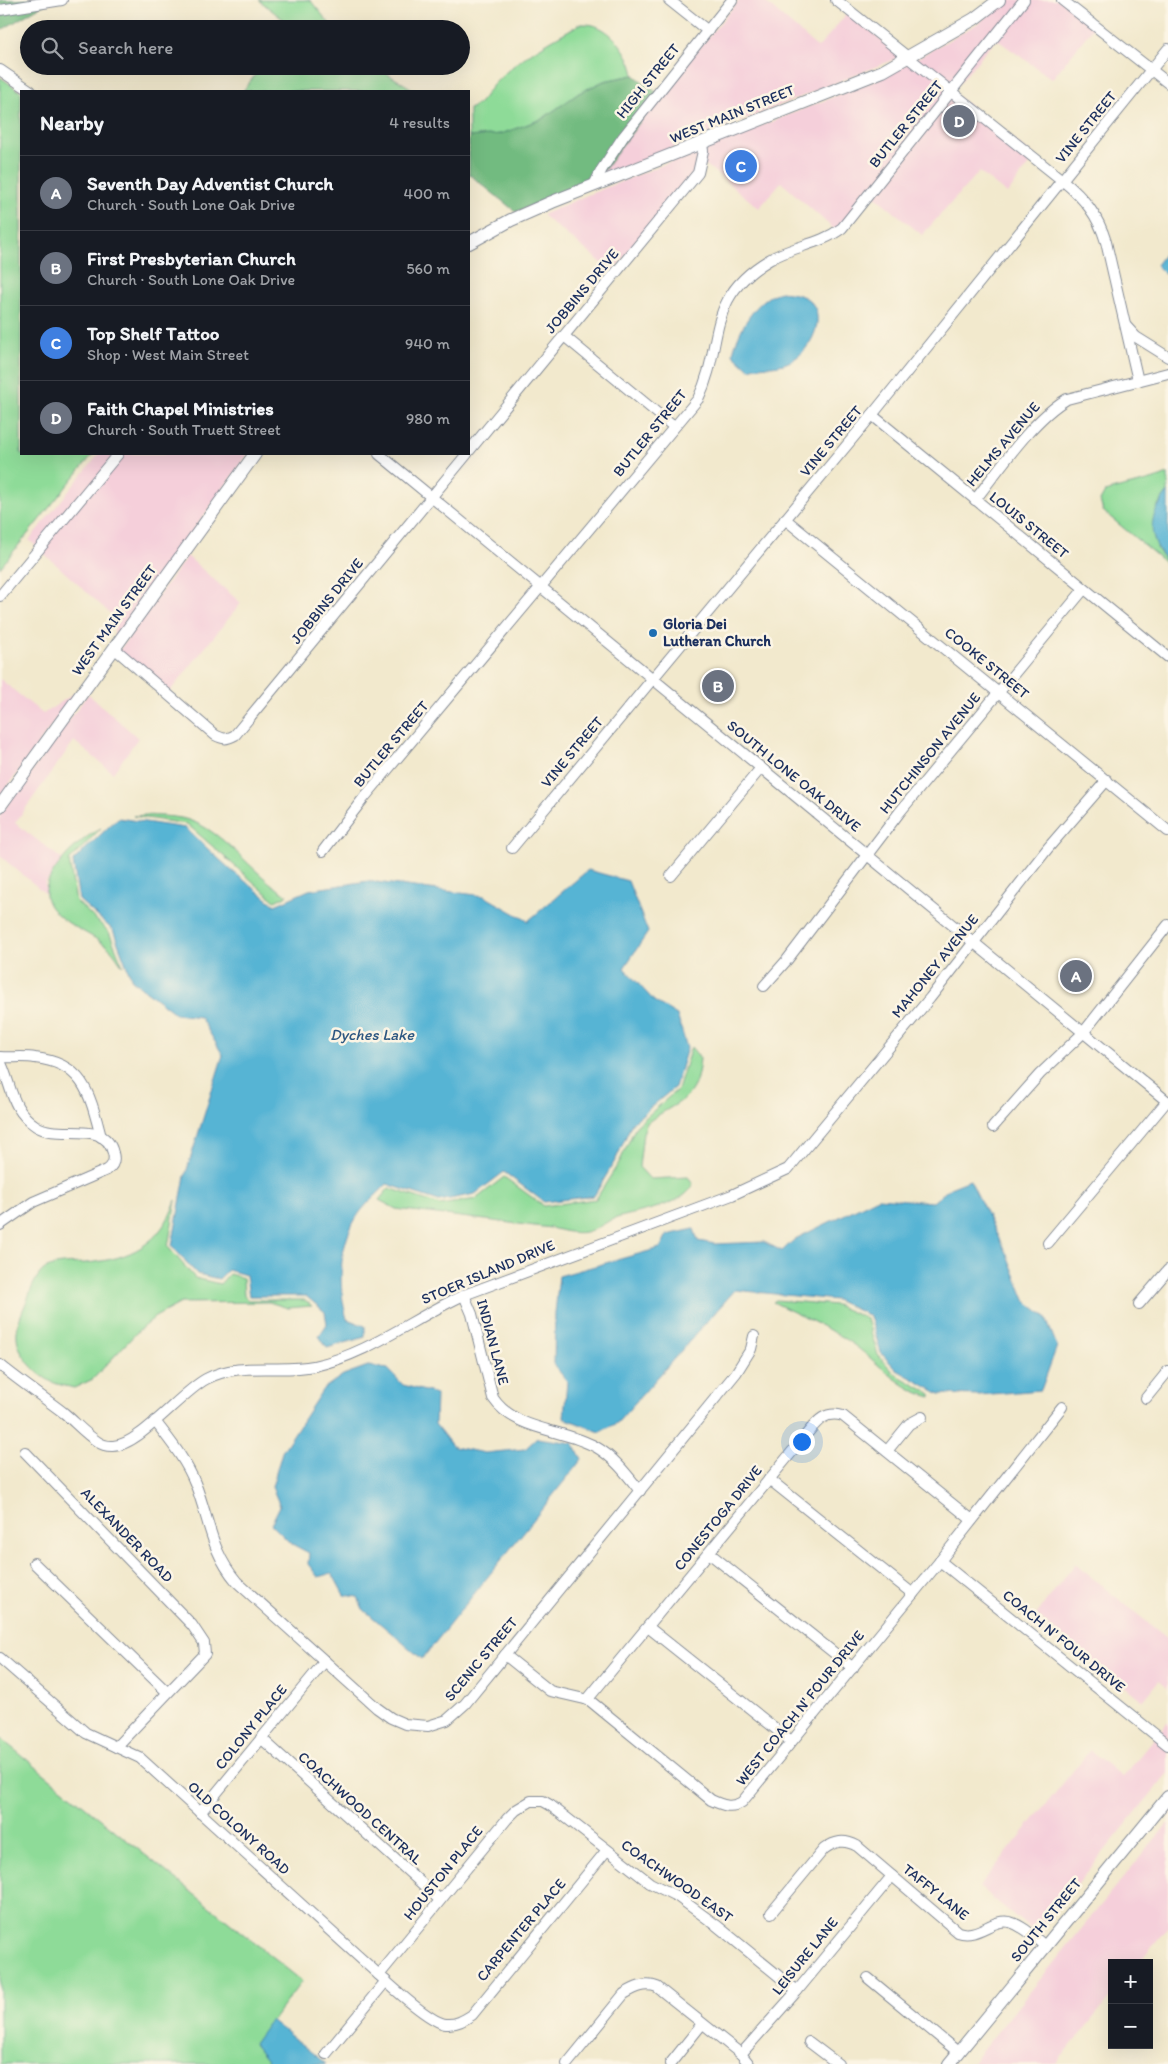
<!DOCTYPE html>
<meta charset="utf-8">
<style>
body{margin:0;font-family:Itim,sans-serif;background:#20242c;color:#f1f3f6}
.controls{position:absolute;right:15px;bottom:15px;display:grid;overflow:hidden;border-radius:0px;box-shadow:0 5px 20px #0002}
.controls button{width:45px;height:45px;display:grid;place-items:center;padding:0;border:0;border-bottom:1px solid #363941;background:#171b24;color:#f1f3f6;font:25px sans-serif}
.you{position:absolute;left:801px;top:1441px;width:18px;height:18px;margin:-12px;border:4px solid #fff;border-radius:50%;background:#1a73e8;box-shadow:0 0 0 8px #1a73e833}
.badge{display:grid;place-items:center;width:32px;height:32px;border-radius:50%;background:#1f6fb2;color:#fff;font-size:16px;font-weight:700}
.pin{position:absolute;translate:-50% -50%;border:2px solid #fff;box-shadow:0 1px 5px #0006}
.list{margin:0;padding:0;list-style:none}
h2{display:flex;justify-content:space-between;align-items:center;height:65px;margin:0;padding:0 20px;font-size:21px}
h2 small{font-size:16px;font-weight:400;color:#9ea1a6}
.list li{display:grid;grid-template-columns:32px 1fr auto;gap:15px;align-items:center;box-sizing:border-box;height:75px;padding:0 20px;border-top:1px solid #363941}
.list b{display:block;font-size:19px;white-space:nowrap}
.list p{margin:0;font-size:16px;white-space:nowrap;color:#9ea1a6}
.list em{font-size:16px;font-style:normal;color:#9ea1a6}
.icon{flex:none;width:28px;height:28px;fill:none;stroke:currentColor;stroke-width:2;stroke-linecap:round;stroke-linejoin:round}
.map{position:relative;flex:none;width:1168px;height:2064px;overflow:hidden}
.search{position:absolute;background:#171b24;box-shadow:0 5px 20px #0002;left:20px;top:20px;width:450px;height:55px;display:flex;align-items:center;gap:12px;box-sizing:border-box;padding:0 18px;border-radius:28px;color:#9ea1a6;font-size:19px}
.panel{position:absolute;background:#171b24;box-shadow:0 5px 20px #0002;left:20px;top:90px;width:450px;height:365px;border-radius:0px}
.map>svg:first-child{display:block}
.built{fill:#f5cfda}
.green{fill:#8edb98;stroke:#54857b}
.forest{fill:#72bb80;stroke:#46756f}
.water{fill:#56b4d4;stroke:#387299}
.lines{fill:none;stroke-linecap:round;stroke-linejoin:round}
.minor-casing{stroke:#868c96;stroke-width:12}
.major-casing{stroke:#868c96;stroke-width:14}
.minor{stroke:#fff;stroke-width:10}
.major{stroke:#fff;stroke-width:12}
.poi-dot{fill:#1f6fb2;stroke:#fcf5e5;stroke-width:2}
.labels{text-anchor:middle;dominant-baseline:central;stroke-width:5;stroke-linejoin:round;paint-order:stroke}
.street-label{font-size:15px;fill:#1b2f5e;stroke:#fcf5e5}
.poi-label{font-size:15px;font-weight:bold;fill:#1b2f5e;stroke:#fcf5e5;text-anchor:start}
.water-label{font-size:16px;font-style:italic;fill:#2d5781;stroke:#fcf5e5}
</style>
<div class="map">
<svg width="1168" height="2064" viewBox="0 0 1168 2064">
<rect width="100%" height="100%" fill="#fcf5e5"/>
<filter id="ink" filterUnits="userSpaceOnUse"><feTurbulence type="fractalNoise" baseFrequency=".02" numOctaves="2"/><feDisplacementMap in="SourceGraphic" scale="10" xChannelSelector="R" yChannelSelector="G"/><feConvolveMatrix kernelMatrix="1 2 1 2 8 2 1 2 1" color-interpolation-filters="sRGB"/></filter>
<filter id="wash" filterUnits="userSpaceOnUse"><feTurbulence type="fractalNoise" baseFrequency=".0096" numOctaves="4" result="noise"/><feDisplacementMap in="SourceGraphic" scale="20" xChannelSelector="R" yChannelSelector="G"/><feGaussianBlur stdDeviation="1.12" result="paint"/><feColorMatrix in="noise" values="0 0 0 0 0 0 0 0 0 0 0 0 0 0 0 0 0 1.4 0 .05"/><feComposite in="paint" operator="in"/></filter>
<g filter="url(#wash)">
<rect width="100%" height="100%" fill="#f2e9cd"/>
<g class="built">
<polygon points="739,0 763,0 818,48 849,11 900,57 598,178 660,95"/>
<polygon points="1007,0 1062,0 1095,25 1052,79 996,39 952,92 1035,157 1007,194 979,172 922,235 870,192 837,232 781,182 759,208 706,165 612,271 542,215 585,196 886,76 977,24"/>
<polygon points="99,454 248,454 114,640 114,617 29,540"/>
<polygon points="187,556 241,603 167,695 116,655"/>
<polygon points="0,679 43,714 75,693 0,797"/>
<polygon points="88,694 138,738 113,773 74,741 15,823 63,860 45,883 46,894 0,856 0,815"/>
<polygon points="1075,1564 1168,1639 1168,1688 1159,1681 1143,1701 1036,1615"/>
<polygon points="1168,1722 1168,1773 1037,1934 979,1887 1090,1750 1122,1777"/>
<polygon points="1168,1823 1168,1927 1138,1963 1112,1963 1112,1995 1056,2064 971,2064"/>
</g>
<g class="green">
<polygon points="259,0 310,0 334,29 284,29 285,21"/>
<path d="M580 24C585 24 592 24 596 26 615 33 631 56 634 75L604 81 579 93 542 119 501 134 469 137V109C483 104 485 93 495 83 519 57 550 41 580 24Z"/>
<polygon points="262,66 374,66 416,91 243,91"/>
<polygon points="0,77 21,92 21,454 93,454 0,568"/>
<path d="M1168 474V492L1158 505 1157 548 1168 565 1103 511 1100 501 1105 492C1126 485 1147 483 1168 474Z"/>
<path d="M146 815C157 816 170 816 181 818 222 826 251 874 287 895L275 901 187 824 133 816Z"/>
<path d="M101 828 69 861 76 901 109 932 123 966C118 960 115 953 109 948 85 927 24 914 54 871 65 854 83 838 101 828Z"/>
<path d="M691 1047 700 1058C697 1104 678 1099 647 1123L643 1133 639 1167 650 1179 688 1177 693 1183C688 1206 633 1212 614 1219 605 1222 598 1229 589 1231 577 1235 563 1231 551 1228L396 1209 379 1200 389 1188 440 1205 476 1199 504 1177 544 1206 596 1199 620 1161 636 1126 678 1089Z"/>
<path d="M176 1200 168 1247 195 1278 220 1284 229 1274 243 1278 244 1296 248 1300H305L312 1306 288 1308 269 1302 181 1303 155 1317 138 1331 93 1379 74 1388C67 1386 58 1385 52 1382 34 1373 15 1352 17 1331 18 1320 24 1308 28 1298 31 1289 37 1274 45 1269 59 1262 72 1264 86 1263 131 1259 161 1244 176 1200Z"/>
<path d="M776 1300 836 1305 867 1319 878 1355 895 1374 931 1394V1397C900 1390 876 1360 851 1343 827 1327 799 1315 773 1302Z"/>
<polygon points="0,1738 302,1981 254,2044 270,2064 0,2064"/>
</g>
<g class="forest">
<polygon points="0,0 51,0 0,31"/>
<polygon points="634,75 660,95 598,178 516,212 469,174 469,137 501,134 542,119 579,93 604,81"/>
</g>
<g class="water">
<polygon points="1168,249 1168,277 1156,265"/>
<path d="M781 292C790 293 804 294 811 302 826 319 811 349 794 359 780 369 764 364 749 369L733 354C737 332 757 296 781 292Z"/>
<path d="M1168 492V563C1147 536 1147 519 1168 492Z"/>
<path d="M118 818 185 828 231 870 275 905 309 890 368 881 484 896 528 921 588 870 628 881 648 932 624 968 654 1001 677 1015 687 1048 675 1087 632 1123 616 1159 594 1196 544 1202 504 1172 475 1194 439 1201 387 1184C377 1195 363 1206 356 1218 338 1249 338 1287 347 1319L365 1326V1337L327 1348 319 1336 327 1324 325 1312 306 1296H249L246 1275 228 1270 219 1279 197 1274 172 1246 185 1176 223 1055 200 1017 176 1014 132 980 113 930 79 900 73 861Z"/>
<polygon points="970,1180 1007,1255 1025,1300 1045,1316 1057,1346 1041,1390 979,1395 940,1394 897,1370 881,1353 870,1316 836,1300 735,1290 617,1423 600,1432 564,1418 567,1381 554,1365 555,1313 559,1276 660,1248 667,1235 694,1229 698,1241 715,1244 764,1242 782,1251 795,1239 878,1198 933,1202 950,1188"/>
<polygon points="368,1366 388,1369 403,1385 436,1394 435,1424 453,1447 485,1453 525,1449 537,1438 573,1443 582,1459 422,1659 363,1609 358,1597 344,1595 332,1573 318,1577 308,1564 309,1553 290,1543 271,1524 280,1506 272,1487 282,1452 323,1389 343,1375"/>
<polygon points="271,2020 326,2064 270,2064 254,2044"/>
</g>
</g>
<g filter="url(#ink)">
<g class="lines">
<g class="minor-casing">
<g id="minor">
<polyline points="669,0 708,31"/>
<path d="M836 0 1062 180C1084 198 1098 215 1106 242L1138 381"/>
<polyline points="1062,0 1168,83"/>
<polyline points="0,10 62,0"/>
<polyline points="0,70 31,91"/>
<polyline points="594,185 602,169 623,137 732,0"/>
<polyline points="1126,326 1136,337 1168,357"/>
<polyline points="564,336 674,427"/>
<polyline points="872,415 1168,657"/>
<polyline points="469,451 698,173 703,151 702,143"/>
<polyline points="379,454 1168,1102"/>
<path d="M975 500C1000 468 1033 419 1067 399L1168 373"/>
<polyline points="785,519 1168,831"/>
<polyline points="0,596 118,454"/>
<path d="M114 648 215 735C223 739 226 740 235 735L467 454"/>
<polyline points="512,848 872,415 1168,49"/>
<path d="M323 851 363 799 698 399C725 344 703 299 769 260 792 246 820 245 842 228L1024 0"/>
<polyline points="671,876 761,768"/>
<polyline points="764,986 787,960 899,813 1084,589"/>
<path d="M0 1057C12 1058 23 1056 35 1058 84 1063 90 1095 101 1137"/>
<path d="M0 1061C12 1085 10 1109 36 1126 59 1141 105 1118 113 1153 115 1160 113 1166 107 1170L33 1202 0 1225"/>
<polyline points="993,1127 1040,1074 1083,1033 1168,925"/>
<polyline points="1048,1243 1167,1101"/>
<path d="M464 1295 472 1314 493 1398C516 1432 563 1428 596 1447 614 1457 628 1476 640 1491"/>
<polyline points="1139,1304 1168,1270"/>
<path d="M0 1365C21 1382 43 1397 64 1413 75 1422 85 1434 98 1442 102 1445 107 1446 112 1446 138 1447 180 1393 206 1379 239 1361 279 1373 314 1366 369 1354 413 1318 464 1295L732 1195 788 1169 930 998 1048 848 1107 780"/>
<polyline points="1146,1398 1168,1371"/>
<path d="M155 1421C170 1441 186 1460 195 1483 210 1521 210 1550 237 1582L377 1708 391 1718 405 1724 428 1726 447 1720 465 1704 736 1373 751 1349 754 1336"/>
<polyline points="887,1451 909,1424 922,1417"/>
<polyline points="25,1452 192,1625 204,1643 205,1654 116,1747"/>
<polyline points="769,1479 913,1594"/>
<polyline points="709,1553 853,1668"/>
<polyline points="940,1561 1168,1745"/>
<polyline points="34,1563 167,1692"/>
<polyline points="648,1627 791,1741"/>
<path d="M505 1655 550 1691 589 1700 711 1800C722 1805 731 1809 742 1802L940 1561 1062 1407"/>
<path d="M0 1658 86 1733 140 1758 379 1975C392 1987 431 2023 446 2024 456 2025 464 2020 472 2015L607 1850"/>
<path d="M587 1700 805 1436C816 1423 824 1410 843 1416L972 1520"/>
<polyline points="261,1738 440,1900"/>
<polyline points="200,1813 325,1661"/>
<path d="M771 1913 824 1849C835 1841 844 1839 857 1846L958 1932C978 1939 992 1918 1010 1922 1024 1926 1035 1938 1046 1947"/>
<polyline points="379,1975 507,1819 516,1810 531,1801 543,1801 550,1805 650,1883 678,1897 716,1925 797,1991"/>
<polyline points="868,1978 959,2053"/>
<polyline points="809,2042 838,2064"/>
<polyline points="326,2054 386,1981"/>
<polyline points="741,2054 797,1991 892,1876"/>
<path d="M567 2064 624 1994C634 1988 645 1982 657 1987L741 2054 749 2064"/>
<polyline points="670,2064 702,2024"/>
</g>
</g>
<g class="major-casing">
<g id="major">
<polyline points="469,243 511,220 552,202 883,71 974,19 999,0"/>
<polyline points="0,806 255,454"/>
<polyline points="949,2064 1168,1797"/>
</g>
</g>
<use href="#minor" class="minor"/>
<use href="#major" class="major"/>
</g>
</g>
<circle class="poi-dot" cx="653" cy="633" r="5"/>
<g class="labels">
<g class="street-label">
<text transform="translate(648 81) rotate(-51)">HIGH STREET</text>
<text transform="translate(732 114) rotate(-22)">WEST MAIN STREET</text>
<text transform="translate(906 124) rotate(-51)">BUTLER STREET</text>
<text transform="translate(1086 127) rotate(-51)">VINE STREET</text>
<text transform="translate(582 291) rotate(-50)">JOBBINS DRIVE</text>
<text transform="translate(650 433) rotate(-51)">BUTLER STREET</text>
<text transform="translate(831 441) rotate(-50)">VINE STREET</text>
<text transform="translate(1003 444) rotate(-50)">HELMS AVENUE</text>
<text transform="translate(1029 525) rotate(39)">LOUIS STREET</text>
<text transform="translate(327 601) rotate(-51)">JOBBINS DRIVE</text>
<text transform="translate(114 620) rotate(-54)">WEST MAIN STREET</text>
<text transform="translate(987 663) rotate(39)">COOKE STREET</text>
<text transform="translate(391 744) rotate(-50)">BUTLER STREET</text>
<text transform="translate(572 752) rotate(-50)">VINE STREET</text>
<text transform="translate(930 753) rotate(-51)">HUTCHINSON AVENUE</text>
<text transform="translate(794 776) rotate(39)">SOUTH LONE OAK DRIVE</text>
<text transform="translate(935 966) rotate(-51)">MAHONEY AVENUE</text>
<text transform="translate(488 1272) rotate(-23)">STOER ISLAND DRIVE</text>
<text transform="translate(493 1342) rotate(75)">INDIAN LANE</text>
<text transform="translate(718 1518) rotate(-51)">CONESTOGA DRIVE</text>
<text transform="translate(127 1535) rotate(46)">ALEXANDER ROAD</text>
<text transform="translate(1064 1641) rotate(39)">COACH N' FOUR DRIVE</text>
<text transform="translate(481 1659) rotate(-50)">SCENIC STREET</text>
<text transform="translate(800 1708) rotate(-51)">WEST COACH N' FOUR DRIVE</text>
<text transform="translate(251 1727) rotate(-51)">COLONY PLACE</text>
<text transform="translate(360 1808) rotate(42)">COACHWOOD CENTRAL</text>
<text transform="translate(239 1828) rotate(42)">OLD COLONY ROAD</text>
<text transform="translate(443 1873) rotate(-51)">HOUSTON PLACE</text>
<text transform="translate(677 1881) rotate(35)">COACHWOOD EAST</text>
<text transform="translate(936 1892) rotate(39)">TAFFY LANE</text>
<text transform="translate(1046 1920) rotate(-51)">SOUTH STREET</text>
<text transform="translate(521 1930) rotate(-50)">CARPENTER PLACE</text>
<text transform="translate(805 1956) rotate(-51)">LEISURE LANE</text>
</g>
<g class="poi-label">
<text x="663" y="624">Gloria Dei<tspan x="663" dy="17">Lutheran Church</tspan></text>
</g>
<g class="water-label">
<text x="372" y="1034">Dyches Lake</text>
</g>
</g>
</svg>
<div class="controls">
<button>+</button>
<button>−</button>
</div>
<div class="you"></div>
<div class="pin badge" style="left:1076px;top:976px;background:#6b7280">A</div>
<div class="pin badge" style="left:718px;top:686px;background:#6b7280">B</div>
<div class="pin badge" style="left:741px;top:166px;background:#3f7fe0">C</div>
<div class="pin badge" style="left:959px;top:121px;background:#6b7280">D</div>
<div class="search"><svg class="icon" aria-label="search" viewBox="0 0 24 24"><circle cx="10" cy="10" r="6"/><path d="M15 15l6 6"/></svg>Search here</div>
<section class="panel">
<h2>Nearby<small>4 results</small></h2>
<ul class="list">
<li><span class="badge" style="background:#6b7280">A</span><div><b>Seventh Day Adventist Church</b><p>Church · South Lone Oak Drive</p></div><em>400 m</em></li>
<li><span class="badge" style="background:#6b7280">B</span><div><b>First Presbyterian Church</b><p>Church · South Lone Oak Drive</p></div><em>560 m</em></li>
<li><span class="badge" style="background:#3f7fe0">C</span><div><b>Top Shelf Tattoo</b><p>Shop · West Main Street</p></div><em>940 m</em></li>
<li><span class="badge" style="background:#6b7280">D</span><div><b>Faith Chapel Ministries</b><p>Church · South Truett Street</p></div><em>980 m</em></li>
</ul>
</section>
</div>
